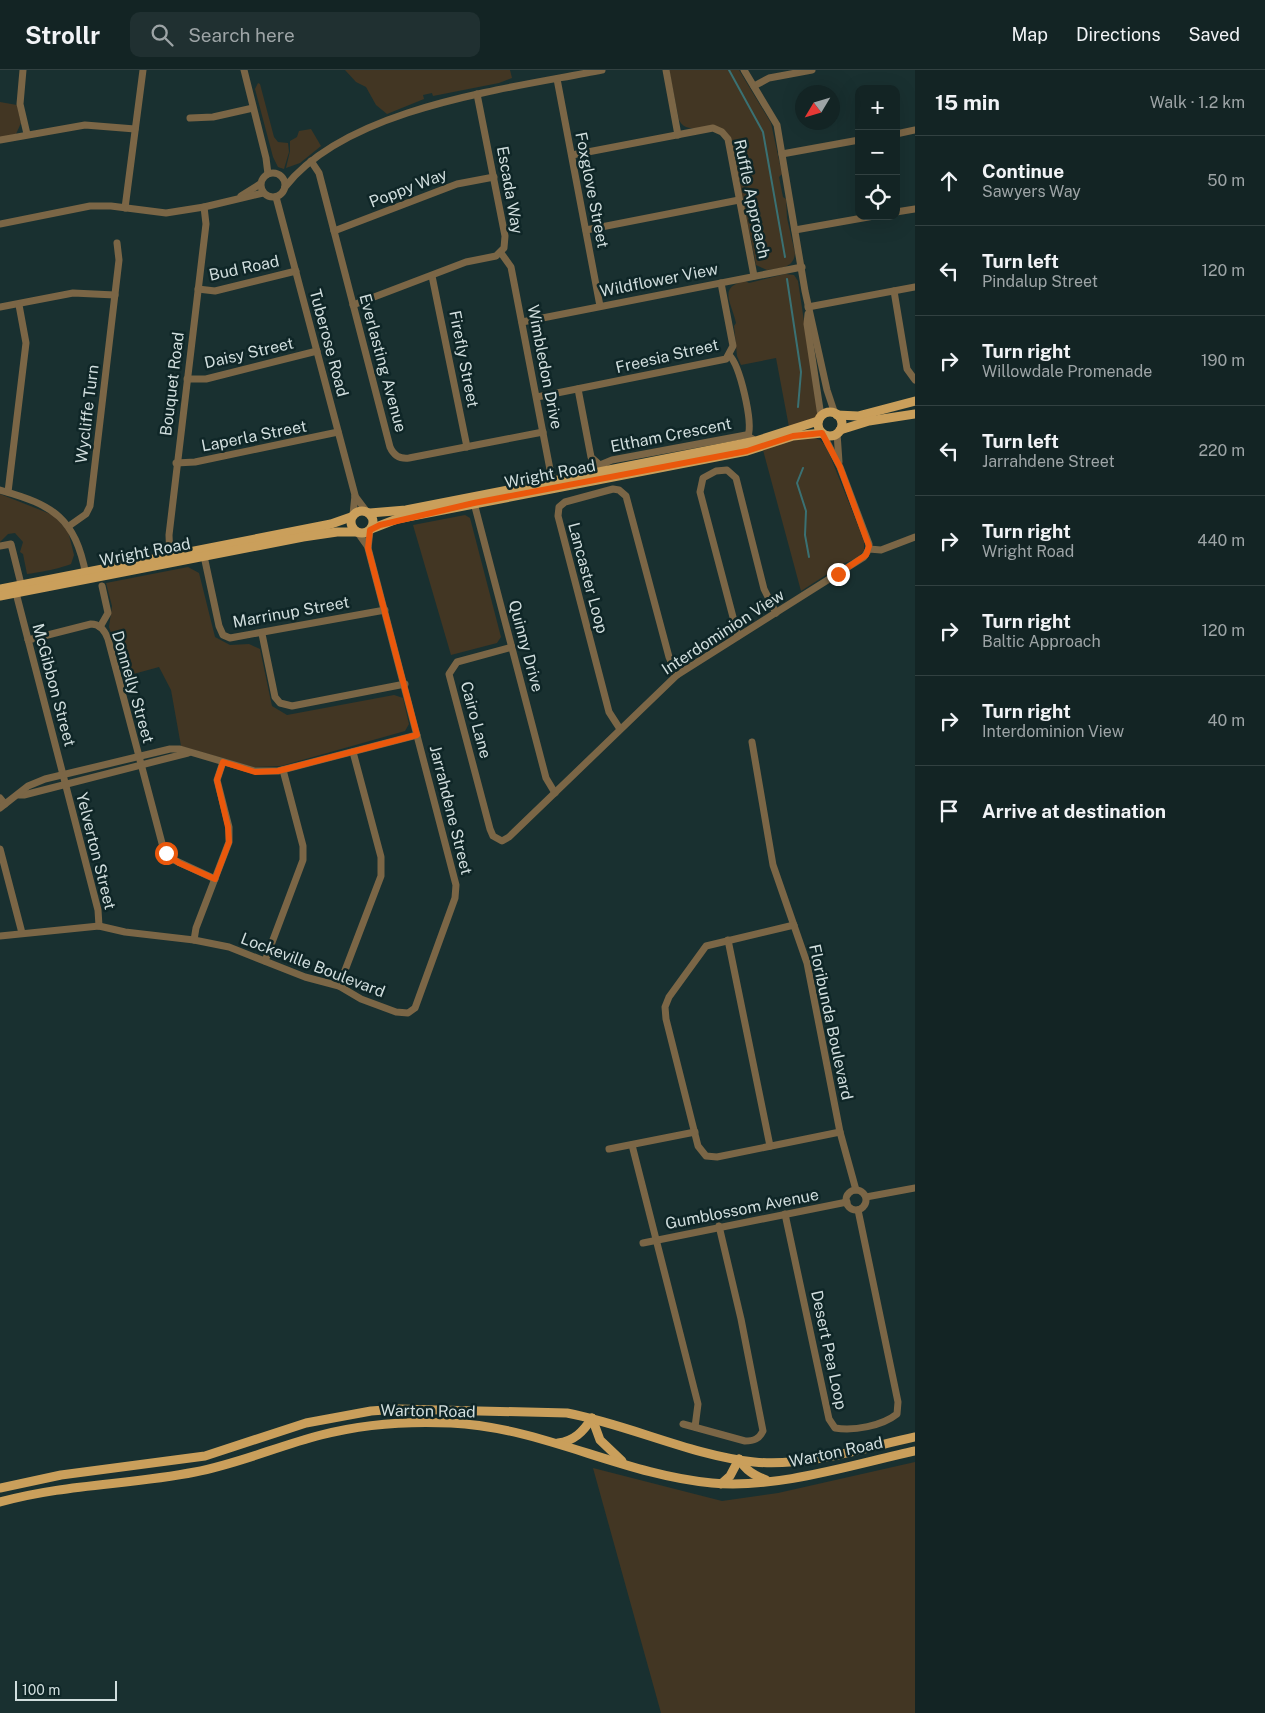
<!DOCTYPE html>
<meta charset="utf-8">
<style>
body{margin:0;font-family:"Public Sans",sans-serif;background:#203031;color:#f1f3f6}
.controls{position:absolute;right:15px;top:15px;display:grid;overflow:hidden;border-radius:10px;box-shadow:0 5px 20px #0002}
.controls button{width:45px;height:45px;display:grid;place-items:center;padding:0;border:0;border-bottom:1px solid #324141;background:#132424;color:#f1f3f6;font:25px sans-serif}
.compass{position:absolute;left:795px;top:15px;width:45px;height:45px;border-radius:50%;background:#132424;box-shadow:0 5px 20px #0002;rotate:232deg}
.scale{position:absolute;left:15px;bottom:12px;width:102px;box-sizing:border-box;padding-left:5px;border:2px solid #d1dede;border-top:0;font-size:14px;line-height:18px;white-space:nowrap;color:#d1dede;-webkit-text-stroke:4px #0f2627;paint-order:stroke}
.stop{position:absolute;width:15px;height:15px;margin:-11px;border:4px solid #ea580c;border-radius:50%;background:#fff}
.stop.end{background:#ea580c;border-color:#fff;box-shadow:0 1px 5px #0008}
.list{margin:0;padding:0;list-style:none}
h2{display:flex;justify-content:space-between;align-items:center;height:65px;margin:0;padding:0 20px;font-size:21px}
h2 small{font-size:16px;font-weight:400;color:#9da4a6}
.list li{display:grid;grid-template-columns:32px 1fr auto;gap:15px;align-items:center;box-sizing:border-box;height:90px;padding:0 20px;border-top:1px solid #324141}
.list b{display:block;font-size:19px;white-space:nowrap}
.list p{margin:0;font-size:16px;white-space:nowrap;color:#9da4a6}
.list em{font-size:16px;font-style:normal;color:#9da4a6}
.icon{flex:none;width:28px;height:28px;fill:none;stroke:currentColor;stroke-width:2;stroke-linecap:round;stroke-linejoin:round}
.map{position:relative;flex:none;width:915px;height:1643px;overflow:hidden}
header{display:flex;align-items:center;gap:30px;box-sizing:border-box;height:70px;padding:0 25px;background:#132424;border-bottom:1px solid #324141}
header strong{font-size:24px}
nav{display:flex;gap:28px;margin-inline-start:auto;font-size:18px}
.search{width:350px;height:45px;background:#203031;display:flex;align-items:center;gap:12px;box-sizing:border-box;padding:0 18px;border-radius:10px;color:#9da4a6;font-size:19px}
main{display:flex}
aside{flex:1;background:#132424}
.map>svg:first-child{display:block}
.green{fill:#423623}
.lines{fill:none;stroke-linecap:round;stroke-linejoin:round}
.stream{stroke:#3a7173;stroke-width:2}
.minor{stroke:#7b6646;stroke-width:7}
.major{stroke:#ca9f5b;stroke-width:9}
.route{stroke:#ea580c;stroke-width:6}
.labels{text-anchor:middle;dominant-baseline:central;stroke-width:5;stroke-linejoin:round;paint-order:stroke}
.street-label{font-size:16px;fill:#d1dede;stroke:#0f2627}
</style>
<header>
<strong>Strollr</strong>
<div class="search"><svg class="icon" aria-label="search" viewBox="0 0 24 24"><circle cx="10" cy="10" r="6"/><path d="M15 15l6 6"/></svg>Search here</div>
<nav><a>Map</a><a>Directions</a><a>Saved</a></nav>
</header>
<main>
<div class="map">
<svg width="915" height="1643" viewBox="0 0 915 1643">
<rect width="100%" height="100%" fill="#193030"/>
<g class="green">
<polygon points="345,0 510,0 512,8 499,13 433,26 432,23 423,25 424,29 387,44 376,35 366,17 356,12"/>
<path d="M669 0H739L771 53 782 104 779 107 783 127 786 129 787 148 795 183C794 199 779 198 767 200L756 195 730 67C715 42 690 71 679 50Z"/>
<polygon points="258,13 260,14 274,67 278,72 288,73 289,82 284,99 278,97 273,87 255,19"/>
<polygon points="0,32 17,35 21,53 16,64 0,68"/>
<polygon points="311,59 321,76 300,93 286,98 290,81 290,71 297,67 299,61"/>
<path d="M785 204 794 205 798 211 818 345 817 347 789 357 776 288 741 295 737 286 734 256 736 253C732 233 717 217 745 211L749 213Z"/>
<path d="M809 366 820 370 826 376 864 470V480L859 487C851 492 840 492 836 501L829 503 801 521 763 380 789 370Z"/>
<path d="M0 424 53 445 68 461 74 485 71 494C62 498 37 503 27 504L23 484 20 482 23 472 15 463 8 464 0 472Z"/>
<polygon points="465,445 470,448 501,567 497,573 451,585 413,455"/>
<polygon points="188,497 199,503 215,567 230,575 249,574 260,579 272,636 287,645 394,625 403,628 409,654 405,661 281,696 253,697 181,676 171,620 159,597 126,606 109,557 112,536 106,513"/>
<polygon points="915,1392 915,1643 661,1643 593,1398 722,1431 778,1423"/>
</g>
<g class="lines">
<g class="stream">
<polyline points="729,0 763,62 785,187"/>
<polyline points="787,209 801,302 798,337"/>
<polyline points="803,398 797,413 806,441 805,465 809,487"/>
</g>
<g class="minor">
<polyline points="23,0 20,34 27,64"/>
<polyline points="244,0 266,88 268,104"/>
<polyline points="666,0 678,65"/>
<polyline points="744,0 777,55 805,221 827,320 835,344"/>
<polyline points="557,9 600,236"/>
<polyline points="754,16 769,8 812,0"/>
<polyline points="190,48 213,47 253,38"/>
<polyline points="896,64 915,60"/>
<polyline points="0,70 85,55 135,59"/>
<polyline points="782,84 859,70"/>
<polyline points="572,85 713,58 722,62 728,69 754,206"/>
<path d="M311 91 319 103 390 377C394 386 400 389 409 388L543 362"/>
<circle cx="273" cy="115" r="12"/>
<path d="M285 117C348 37 507 19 602 0"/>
<polyline points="241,126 260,114"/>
<polyline points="276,127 355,425 353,445"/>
<polyline points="125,138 143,0"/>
<polyline points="896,142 915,139"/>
<polyline points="0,154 90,136 111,136 166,143 204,137 263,123"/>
<polyline points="586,160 739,130"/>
<polyline points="795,160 874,146"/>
<polyline points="334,161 457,114 494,107"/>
<polyline points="501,183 511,197 553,415"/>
<polyline points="432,206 467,377"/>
<polyline points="198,219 215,221 296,201"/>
<polyline points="894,221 907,299 915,310"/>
<polyline points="353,235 466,192 496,186 504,178 505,166 477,24"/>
<polyline points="0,237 73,223 115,225"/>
<polyline points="808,237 915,217"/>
<polyline points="808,244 807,254 821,346"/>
<polyline points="522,252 802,197"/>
<path d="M729 285C740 295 753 352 748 366"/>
<polyline points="187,309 206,309 317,281"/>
<polyline points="578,319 591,387 600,395"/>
<polyline points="537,327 726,289 733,276 721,213"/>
<polyline points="837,363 839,392"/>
<polyline points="823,364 840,397 869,474 869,479"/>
<polyline points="176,393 195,392 338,362"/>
<polyline points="594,403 600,395 612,390 746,365 756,371"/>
<path d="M0 420C54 435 75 448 86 505"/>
<polyline points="8,422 26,273 19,235"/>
<polyline points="355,426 367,442"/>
<polyline points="474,433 546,708 555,723"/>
<polyline points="69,456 86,444 90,436 119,190 117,173"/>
<polyline points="358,463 368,477"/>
<polyline points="0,476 11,474 21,514"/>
<polyline points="204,486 219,556 223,565 230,568 385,540"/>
<polyline points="170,489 169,465 206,154 204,137"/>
<polyline points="16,523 98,840 99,856"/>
<polyline points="100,557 108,543 102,516"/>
<polyline points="262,564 275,627 280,633 292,636 405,614"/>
<polyline points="738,566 700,422 703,408 716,401 727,400 736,408 764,519 776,543"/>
<path d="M28 570 91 554C100 554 105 561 108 569L163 777 174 790 215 809"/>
<polyline points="512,577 457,592 449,604 490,759 493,766 502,771 509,767 677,605 864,487 869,479 881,480 915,467"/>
<polyline points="620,659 609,642 558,446 559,437 565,432 613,419 619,420 626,426 669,587 677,605"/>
<polyline points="752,672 773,795 807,893 840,1062 856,1120"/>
<polyline points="19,725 24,725 188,683"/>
<polyline points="0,728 5,734"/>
<polyline points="0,738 28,716 45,709 170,679 180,679 255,701 278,701 417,665"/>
<polyline points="0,779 22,863"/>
<polyline points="794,855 706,876 669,927 665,937 666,949 698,1076 706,1086 717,1087 840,1062"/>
<polyline points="0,866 99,856 125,862 194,870 229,877 305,907 339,916 361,929 396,942 408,943 415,938 455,828 456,815 368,478 370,461"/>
<polyline points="194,870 196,858 229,772 229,757 217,710 223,692"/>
<polyline points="728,870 770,1076"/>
<polyline points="265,891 303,790 303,776 283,700"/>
<polyline points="339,916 381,806 381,787 353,682"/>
<polyline points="632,1075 698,1334 695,1357"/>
<polyline points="609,1079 695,1062"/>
<circle cx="856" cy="1130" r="10"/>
<polyline points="866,1127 915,1118"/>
<path d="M785 1144 829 1349 835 1358C854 1361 882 1356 897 1344L898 1332 858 1140"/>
<polyline points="643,1173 847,1132"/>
<path d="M683 1354 745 1371C754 1371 759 1369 763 1361L741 1249 719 1156"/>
</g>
<g class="major">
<circle cx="830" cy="354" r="12"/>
<polyline points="837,345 858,346 915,331"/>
<polyline points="840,360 869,351 915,344"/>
<circle cx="362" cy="452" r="11"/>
<polyline points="370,443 406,440 756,371 818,351"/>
<polyline points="371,459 397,449 747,381 793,366 822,363"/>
<polyline points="0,519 331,454 351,447"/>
<polyline points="0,526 303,467 337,462 356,462"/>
<polyline points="592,1348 600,1370 622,1391"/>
<path d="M558 1373C574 1371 583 1362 592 1348"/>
<path d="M739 1389C746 1401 754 1405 766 1410"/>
<polyline points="721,1414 730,1406 739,1389"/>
<path d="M0 1418 61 1405 205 1386 306 1353 371 1341 398 1339 567 1343C630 1355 690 1385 754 1392 807 1397 864 1378 915 1367"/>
<path d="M0 1432C65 1414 129 1415 195 1402 238 1394 278 1376 321 1365 363 1354 408 1351 451 1353 542 1357 623 1405 712 1413 777 1419 851 1395 915 1381"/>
</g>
</g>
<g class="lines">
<polyline class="route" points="166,783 179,793 215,809 229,772 228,757 217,710 223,692 255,702 278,701 417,665 368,478 370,460 380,455 474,433 747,381 793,366 822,363 840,397 869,476 866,485 838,504"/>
</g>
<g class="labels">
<g class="street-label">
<text transform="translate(408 118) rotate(-21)">Poppy Way</text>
<text transform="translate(510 120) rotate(80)">Escada Way</text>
<text transform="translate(592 120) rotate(79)">Foxglove Street</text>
<text transform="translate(752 129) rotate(78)">Ruffle Approach</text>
<text transform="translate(244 198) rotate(-12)">Bud Road</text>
<text transform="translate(659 210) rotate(-11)">Wildflower View</text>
<text transform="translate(329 273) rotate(75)">Tuberose Road</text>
<text transform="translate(249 283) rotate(-13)">Daisy Street</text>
<text transform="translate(667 286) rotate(-13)">Freesia Street</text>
<text transform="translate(464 289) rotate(79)">Firefly Street</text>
<text transform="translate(383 293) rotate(75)">Everlasting Avenue</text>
<text transform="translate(545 297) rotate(79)">Wimbledon Drive</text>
<text transform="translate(172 314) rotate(-83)">Bouquet Road</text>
<text transform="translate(87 344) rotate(-83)">Wycliffe Turn</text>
<text transform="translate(671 365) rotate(-11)">Eltham Crescent</text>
<text transform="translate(254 366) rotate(-11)">Laperla Street</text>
<text transform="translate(550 404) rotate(-11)">Wright Road</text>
<text transform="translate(145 482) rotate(-11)">Wright Road</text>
<text transform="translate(588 508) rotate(75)">Lancaster Loop</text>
<text transform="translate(291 542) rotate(-10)">Marrinup Street</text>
<text transform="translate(723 562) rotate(-33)">Interdominion View</text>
<text transform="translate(526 576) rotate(75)">Quinny Drive</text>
<text transform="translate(54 615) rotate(75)">McGibbon Street</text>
<text transform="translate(133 617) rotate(74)">Donnelly Street</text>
<text transform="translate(476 650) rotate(75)">Cairo Lane</text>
<text transform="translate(451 740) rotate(76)">Jarrahdene Street</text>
<text transform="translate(96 781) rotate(76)">Yelverton Street</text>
<text transform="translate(313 895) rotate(21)">Lockeville Boulevard</text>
<text transform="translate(831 952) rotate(78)">Floribunda Boulevard</text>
<text transform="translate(742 1139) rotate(-11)">Gumblossom Avenue</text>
<text transform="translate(829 1280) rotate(78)">Desert Pea Loop</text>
<text transform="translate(428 1341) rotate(1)">Warton Road</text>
<text transform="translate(836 1382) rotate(-12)">Warton Road</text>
</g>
</g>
</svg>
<div class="controls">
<button>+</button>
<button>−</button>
<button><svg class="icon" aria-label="locate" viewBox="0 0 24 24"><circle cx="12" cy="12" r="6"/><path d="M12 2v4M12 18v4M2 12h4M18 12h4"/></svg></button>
</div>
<svg class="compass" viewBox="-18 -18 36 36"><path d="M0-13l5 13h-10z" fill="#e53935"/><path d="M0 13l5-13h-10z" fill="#9da4a6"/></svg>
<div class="scale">100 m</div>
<div class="stop" style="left:166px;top:783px"></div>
<div class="stop end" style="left:838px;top:504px"></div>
</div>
<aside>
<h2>15 min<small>Walk · 1.2 km</small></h2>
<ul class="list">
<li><svg class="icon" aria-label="ahead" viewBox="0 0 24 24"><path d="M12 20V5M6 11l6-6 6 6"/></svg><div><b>Continue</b><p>Sawyers Way</p></div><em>50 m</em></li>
<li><svg class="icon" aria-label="left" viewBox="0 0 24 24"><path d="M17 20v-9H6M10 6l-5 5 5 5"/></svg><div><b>Turn left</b><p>Pindalup Street</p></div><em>120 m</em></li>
<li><svg class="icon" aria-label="right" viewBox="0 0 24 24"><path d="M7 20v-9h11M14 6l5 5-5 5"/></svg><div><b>Turn right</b><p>Willowdale Promenade</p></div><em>190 m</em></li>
<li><svg class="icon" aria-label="left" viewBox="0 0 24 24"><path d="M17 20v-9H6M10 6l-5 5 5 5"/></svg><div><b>Turn left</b><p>Jarrahdene Street</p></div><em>220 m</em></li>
<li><svg class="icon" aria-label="right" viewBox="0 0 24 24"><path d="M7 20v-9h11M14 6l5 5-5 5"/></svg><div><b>Turn right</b><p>Wright Road</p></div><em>440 m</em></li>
<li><svg class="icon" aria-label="right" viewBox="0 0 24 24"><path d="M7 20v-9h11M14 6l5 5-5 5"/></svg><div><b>Turn right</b><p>Baltic Approach</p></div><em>120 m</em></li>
<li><svg class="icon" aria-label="right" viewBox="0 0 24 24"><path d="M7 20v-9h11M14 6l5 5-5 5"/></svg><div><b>Turn right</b><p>Interdominion View</p></div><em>40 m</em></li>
<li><svg class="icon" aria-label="arrive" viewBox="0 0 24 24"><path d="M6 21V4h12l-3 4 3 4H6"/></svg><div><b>Arrive at destination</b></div></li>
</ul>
</aside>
</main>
